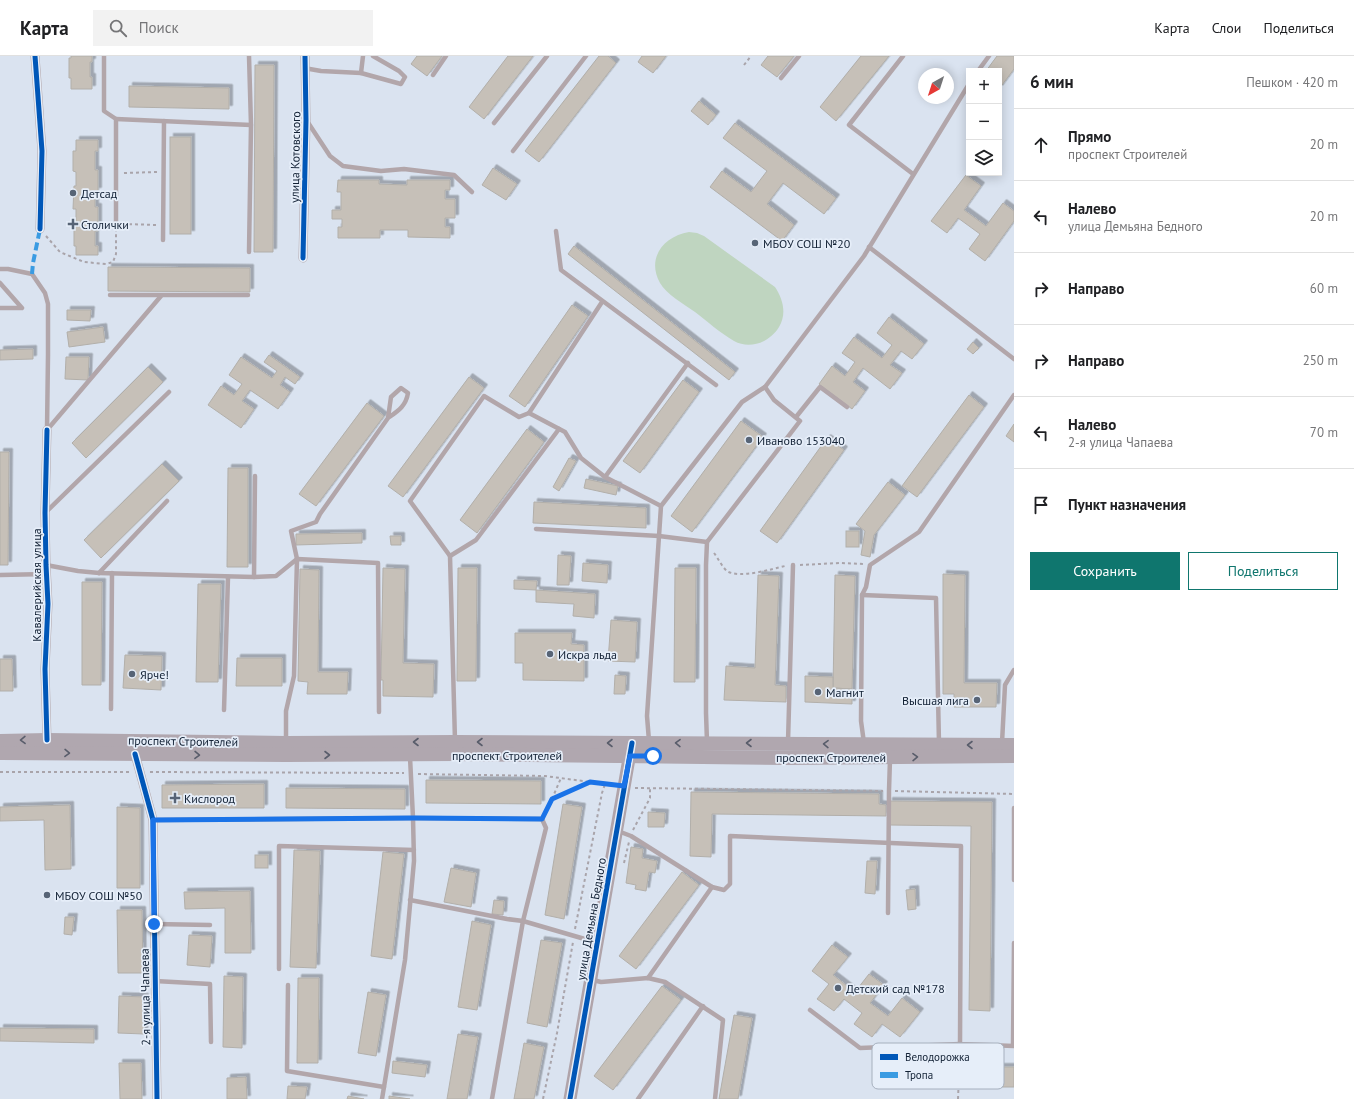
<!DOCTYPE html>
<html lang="ru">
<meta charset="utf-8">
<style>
body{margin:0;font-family:"PT Sans",sans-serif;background:#f2f2f2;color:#202124}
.controls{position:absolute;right:12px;top:12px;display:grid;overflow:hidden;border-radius:0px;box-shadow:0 2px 10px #0003}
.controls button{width:36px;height:36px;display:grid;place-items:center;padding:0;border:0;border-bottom:1px solid #e0e0e0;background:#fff;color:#202124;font:20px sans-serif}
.compass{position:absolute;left:918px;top:12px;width:36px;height:36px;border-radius:50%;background:#fff;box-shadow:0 2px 10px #0003;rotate:219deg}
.stop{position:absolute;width:12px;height:12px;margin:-9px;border:3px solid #1a73e8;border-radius:50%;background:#fff}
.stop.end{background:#1a73e8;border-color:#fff;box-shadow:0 1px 4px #0008}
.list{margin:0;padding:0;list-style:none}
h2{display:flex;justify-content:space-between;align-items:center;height:52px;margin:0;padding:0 16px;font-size:17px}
h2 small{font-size:13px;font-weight:400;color:#757577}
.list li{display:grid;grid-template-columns:26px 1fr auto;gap:12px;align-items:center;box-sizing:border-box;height:72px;padding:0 16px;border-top:1px solid #e0e0e0}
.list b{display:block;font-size:15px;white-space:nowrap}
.list p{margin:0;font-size:13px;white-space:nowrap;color:#757577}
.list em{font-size:13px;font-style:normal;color:#757577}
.actions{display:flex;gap:8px;padding:12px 16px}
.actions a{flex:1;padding:9px 0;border:1px solid #0f766e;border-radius:0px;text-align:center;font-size:14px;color:#0f766e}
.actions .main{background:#0f766e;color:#fff}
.icon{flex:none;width:22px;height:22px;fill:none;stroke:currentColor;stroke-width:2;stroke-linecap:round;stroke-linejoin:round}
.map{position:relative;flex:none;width:1014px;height:1043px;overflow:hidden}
header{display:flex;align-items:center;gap:24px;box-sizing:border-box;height:56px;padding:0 20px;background:#fff;border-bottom:1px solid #e0e0e0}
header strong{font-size:19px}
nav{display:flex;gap:22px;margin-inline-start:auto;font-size:14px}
.search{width:280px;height:36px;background:#f2f2f2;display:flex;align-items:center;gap:10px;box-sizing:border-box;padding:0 14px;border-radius:0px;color:#757577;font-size:15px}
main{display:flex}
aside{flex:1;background:#fff}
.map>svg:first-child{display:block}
.green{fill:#bfd5c0}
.building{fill:#c6c0b8;stroke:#b2afaa;filter:url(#shadow)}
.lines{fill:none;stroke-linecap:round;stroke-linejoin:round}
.path{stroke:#a9a4aa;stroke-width:2;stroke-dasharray:3 3;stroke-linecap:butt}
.lane{stroke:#b2a6aa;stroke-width:4.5}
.street{stroke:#b2a6aa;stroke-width:9}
.secondary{stroke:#b0a4aa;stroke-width:13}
.primary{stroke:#b0a7af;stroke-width:14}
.quiet{stroke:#3a9be2;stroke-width:4;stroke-dasharray:8 4;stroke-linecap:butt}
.cycleway-casing{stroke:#e6eef9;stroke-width:8}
.cycleway{stroke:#0057b8;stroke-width:5}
.oneway{stroke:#595d6b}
.route{stroke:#1a73e8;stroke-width:5}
.poi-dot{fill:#576476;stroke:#e6eef9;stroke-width:1.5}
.labels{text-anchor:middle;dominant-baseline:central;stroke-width:3.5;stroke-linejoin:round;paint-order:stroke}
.street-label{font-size:12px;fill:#112034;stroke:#e6eef9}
.poi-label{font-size:12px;fill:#112034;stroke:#e6eef9;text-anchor:start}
.key{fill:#e6eef9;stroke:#a6b0be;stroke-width:1}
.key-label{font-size:11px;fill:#112034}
</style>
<header>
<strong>Карта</strong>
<div class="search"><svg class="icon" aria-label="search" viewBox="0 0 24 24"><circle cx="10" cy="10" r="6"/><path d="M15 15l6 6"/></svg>Поиск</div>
<nav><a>Карта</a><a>Слои</a><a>Поделиться</a></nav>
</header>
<main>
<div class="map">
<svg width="1014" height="1043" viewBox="0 0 1014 1043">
<defs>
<filter id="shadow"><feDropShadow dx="3.5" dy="-3.5" stdDeviation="0" flood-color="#0004"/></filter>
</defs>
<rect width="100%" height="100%" fill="#dae3f0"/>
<path class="green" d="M689 176 697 177 704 180 775 231C783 243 787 258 779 271 770 286 750 294 734 285 720 277 707 265 695 256 684 248 666 238 660 227 646 202 664 180 689 176Z"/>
<g class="building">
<polygon points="71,0 92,0 92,6 90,6 90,21 92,21 92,33 71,33 71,22 69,22 69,2 71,2"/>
<polygon points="417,0 442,0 427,20 411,8"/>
<polygon points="508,0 533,0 484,63 469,51"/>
<polygon points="599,0 608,0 616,7 539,106 525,95"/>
<polygon points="642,0 666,0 653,17 638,6"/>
<polygon points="768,0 794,0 777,21 761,9"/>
<polygon points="861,0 889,0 836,65 820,51"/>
<polygon points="997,0 1014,0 1014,13 999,33 999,15 986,15"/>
<polygon points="255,9 274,9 273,196 254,196"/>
<polygon points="129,30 229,32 229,53 129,51"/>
<polygon points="699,45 716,59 708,69 691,55"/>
<polygon points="735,67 836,142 824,158 783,127 767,148 794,169 782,185 710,131 722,115 751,136 767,115 723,82"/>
<rect x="170" y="81" width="21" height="97"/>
<polygon points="76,84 98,84 98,95 95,95 95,114 98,114 98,135 95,135 95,151 98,151 98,175 95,175 95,190 98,190 98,199 76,199 76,190 74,190 74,170 76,170 76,153 73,153 74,130 76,130 76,116 73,115 73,95 76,95"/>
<polygon points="493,112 517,128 506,144 482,129"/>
<polygon points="966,119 981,130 964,154 986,170 1003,147 1014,155 1014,165 985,205 969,193 980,178 958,162 947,177 931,165"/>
<polygon points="338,124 379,124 379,128 407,129 407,124 450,124 450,134 445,134 445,143 455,143 455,162 445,162 445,171 450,171 450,182 408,181 408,174 380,174 380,182 338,182 338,171 342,171 342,163 332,163 332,154 341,154 341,136 337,136"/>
<polygon points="574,190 735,316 729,324 568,198"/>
<polygon points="108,211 250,212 250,236 108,235"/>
<polygon points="572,249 588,260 525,351 509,340"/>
<polygon points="67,254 91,254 90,265 67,264"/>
<polygon points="889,261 924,288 912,303 901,295 890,309 902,317 890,333 863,312 853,326 865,335 852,353 819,328 832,310 845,320 855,306 842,297 854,281 882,302 892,289 877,277"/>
<polygon points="103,271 105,286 69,291 67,276"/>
<polygon points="973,286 979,292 973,298 967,293"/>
<polygon points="33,293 33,303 0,304 0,294"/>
<polygon points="269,299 300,321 295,328 285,321 280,329 290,336 278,353 250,334 242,345 254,353 241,372 208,349 221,330 234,339 242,328 229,319 241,301 272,322 277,315 264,306"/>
<polygon points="66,301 89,301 88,324 65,323"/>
<polygon points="148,311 163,326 86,402 72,387"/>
<polygon points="469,321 484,332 403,441 388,430"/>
<polygon points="683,324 699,336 640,417 623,405"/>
<polygon points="969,339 984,351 917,441 902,430"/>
<polygon points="367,347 384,360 316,450 299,438"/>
<polygon points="741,365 763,381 692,476 671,460"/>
<polygon points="1014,368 1014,386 1006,380"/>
<polygon points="527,373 544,386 477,477 460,464"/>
<polygon points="827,382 844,394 777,487 760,475"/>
<polygon points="0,396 9,396 8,509 0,509"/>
<polygon points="569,402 576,405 559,435 553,431"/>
<polygon points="162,408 179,425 101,502 84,484"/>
<polygon points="228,412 248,412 248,511 227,511"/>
<polygon points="586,423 618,430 616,439 584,432"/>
<polygon points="888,426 905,439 874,479 870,501 861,499 865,475 856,468"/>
<polygon points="534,446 646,452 646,472 533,467"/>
<rect x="846" y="475" width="13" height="16"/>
<polygon points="362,477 362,487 296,489 296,478"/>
<polygon points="390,480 401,480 401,489 391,489"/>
<polygon points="558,499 571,500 569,529 557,529"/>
<polygon points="583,507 608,509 607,527 582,525"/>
<polygon points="383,512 405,513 403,607 434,608 433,641 383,640 383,624 381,624"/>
<polygon points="458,512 477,512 476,625 457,625"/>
<polygon points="675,512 696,512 695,626 674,626"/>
<polygon points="300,513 319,514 318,616 348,616 347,638 307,638 308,626 298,625"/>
<polygon points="943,518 965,519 964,627 997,627 996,651 954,651 954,638 943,638"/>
<polygon points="758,519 779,520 775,629 786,630 786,646 724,644 726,610 755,612"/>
<polygon points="835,519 855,520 852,633 833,632"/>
<polygon points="514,524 537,525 536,534 514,533"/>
<polygon points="82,526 102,526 101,629 82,629"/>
<polygon points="198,528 221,528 218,626 196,626"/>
<polygon points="536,534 595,538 594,562 573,560 574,548 536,546"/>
<polygon points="611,564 637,566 635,606 608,605"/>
<polygon points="515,577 572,577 571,588 584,589 584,625 523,624 523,607 515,607"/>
<polygon points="125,599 162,600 161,634 123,632"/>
<polygon points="237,602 282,602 282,630 236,630"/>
<polygon points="0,603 12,603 13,635 0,635"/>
<polygon points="615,619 626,620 625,638 614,638"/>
<polygon points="805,620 833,621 833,632 852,633 852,648 805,646"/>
<polygon points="426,724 541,725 541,748 426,747"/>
<polygon points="264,728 264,752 162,752 162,729"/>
<polygon points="286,732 405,733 405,753 286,752"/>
<polygon points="691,736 879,738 879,748 886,749 886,760 712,758 711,801 690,800"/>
<polygon points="889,745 992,746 990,955 969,954 971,770 889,769"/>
<polygon points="563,748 582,751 564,863 545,859"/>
<polygon points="70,749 71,813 45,814 44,764 0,765 0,751"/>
<polygon points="117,751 140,752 140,832 117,832"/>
<polygon points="648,756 665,757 664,771 648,771"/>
<polygon points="631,791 643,793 642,802 657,805 655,817 649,816 646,835 635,833 636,829 626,827"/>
<polygon points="294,794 320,795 316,912 290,911"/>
<polygon points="383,796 404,798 392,903 371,900"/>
<rect x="255" y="799" width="13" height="13"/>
<polygon points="867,805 877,805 875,838 865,837"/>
<polygon points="451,812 476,817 471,851 444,846"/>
<polygon points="682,816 699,829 636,913 619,900"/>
<polygon points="915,833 916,853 908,854 906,834"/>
<polygon points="250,835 251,897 225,897 225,852 185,853 184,836"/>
<polygon points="494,844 504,845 503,859 492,858"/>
<polygon points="117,854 142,854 143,917 118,917"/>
<polygon points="65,861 74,861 72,879 64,878"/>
<polygon points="472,865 491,869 477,954 458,951"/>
<polygon points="189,879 212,880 210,911 187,909"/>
<polygon points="541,884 562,887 547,971 527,967"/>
<polygon points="832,889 848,901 833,919 855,936 869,918 884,929 870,947 888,960 902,942 920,956 900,981 882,968 872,981 854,968 862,957 844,943 834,955 817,943 829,928 812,915"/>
<polygon points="224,920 243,921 242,992 223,991"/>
<polygon points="298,922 319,922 318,1007 297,1007"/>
<polygon points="662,930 681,944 613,1034 594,1020"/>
<polygon points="368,936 386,939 376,1000 358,997"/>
<polygon points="119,940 145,941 144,978 118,977"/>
<polygon points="734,959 752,962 738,1043 719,1043"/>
<polygon points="0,972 94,973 94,987 0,985"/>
<polygon points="458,978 478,981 467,1043 447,1043"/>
<polygon points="524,987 544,991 534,1043 514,1043"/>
<polygon points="393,1005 427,1009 425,1021 392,1017"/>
<polygon points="119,1007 141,1007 142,1043 120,1043"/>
<rect x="969" y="1011" width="45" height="20"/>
<polygon points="246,1021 247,1043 227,1043 227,1022"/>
<polygon points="288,1030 307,1031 305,1043 287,1043"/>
<polygon points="348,1040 364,1043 347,1043"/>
<polygon points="389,1040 410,1043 389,1043"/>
</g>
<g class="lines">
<g class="path">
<polyline points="744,9 751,0"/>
<polyline points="124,117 157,116"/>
<polyline points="123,168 157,169"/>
<polyline points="46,180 60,196 84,206 106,208 113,206 116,198 116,175"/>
<path d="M714 497C718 502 722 511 727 515 739 523 772 513 785 510"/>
<polyline points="800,509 839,507 863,508"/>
<polyline points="0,716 130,716"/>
<polyline points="150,716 404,717"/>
<polyline points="418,718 545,720 613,729"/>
<polyline points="635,732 883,735"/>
<polyline points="895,735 1014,738"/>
<polyline points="552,743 561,722"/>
<polyline points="545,757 552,743 589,726"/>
<polyline points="633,774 650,742 650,731"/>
<polyline points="624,807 629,786"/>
<polyline points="575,873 602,737 605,728"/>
<polyline points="543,1043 557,977 573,886"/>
<polyline points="958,1043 960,994"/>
</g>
<g class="lane">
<polyline points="104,0 104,55 116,63 116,168"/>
<polyline points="249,0 251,69 249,196"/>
<polyline points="903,0 849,69 913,118"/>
<polyline points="304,12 321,15 361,17 401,28 405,21 399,15 373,0"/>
<polyline points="978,15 989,0"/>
<polyline points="361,17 363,0"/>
<polyline points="433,19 446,0"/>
<polyline points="781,22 799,0"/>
<polyline points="116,63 251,69"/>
<polyline points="307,65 330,100 343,110 381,115 404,113 454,119 472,136"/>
<polyline points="494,67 547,0"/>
<polyline points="513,95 586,0"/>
<polyline points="556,175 561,214 716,329"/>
<polyline points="163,184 164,65"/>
<polyline points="869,191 1014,303"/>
<polyline points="0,213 8,213 32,218 45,237 48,248 48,299 47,374"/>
<polyline points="0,227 22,252 0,252"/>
<polyline points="110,239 248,239"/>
<polyline points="602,246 529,357 565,376 581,402 605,421 688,307"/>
<polyline points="529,357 519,361 484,340 410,445 450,500 476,484 559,373"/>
<polyline points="796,361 820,331 847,351"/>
<polyline points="47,374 161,240"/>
<polyline points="605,421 661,450"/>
<polyline points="45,457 169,336"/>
<polyline points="536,473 659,480 707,486 800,365 774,344 765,331"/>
<polyline points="707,486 706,509 706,657 707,686"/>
<polyline points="450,500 455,685"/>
<polyline points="46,509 78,515 99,517 254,521 276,520 297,503 378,507 379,656"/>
<polyline points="99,517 167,445"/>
<polyline points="0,519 46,518"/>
<polyline points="254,521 255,420"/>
<polyline points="862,539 936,542 939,688"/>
<polyline points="111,653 112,517"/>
<polyline points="224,654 228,521"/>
<polyline points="649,685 647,660 661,450 742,346 765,331 864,200 969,28"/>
<path d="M286 686V655L294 620 297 503 291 475 316 466 320 458 388 362 391 341 401 332 408 337C406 350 398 355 388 362"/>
<polyline points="788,686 793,509"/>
<polyline points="864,687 861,665 862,539 866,531 870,509 919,476 1014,339"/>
<polyline points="1002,687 1005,629 1014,614"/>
<polyline points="1014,752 1014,824"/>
<polyline points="153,764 413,762 542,763 546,772 523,865 492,1043"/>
<polyline points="618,775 631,780 712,831 648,922"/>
<polyline points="712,831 724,834 730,828 730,780 961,790 960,988 1014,990"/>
<polyline points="410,844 507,863 523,865 595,886"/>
<polyline points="888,857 889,735 890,703"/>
<polyline points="154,868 210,869"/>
<polyline points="279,913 279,790 414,794"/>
<polyline points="593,924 601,926 648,922 665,926 723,964 715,1043"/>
<polyline points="155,925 210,928 211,986"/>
<polyline points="288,929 287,1015 384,1031"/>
<polyline points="810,954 860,992 960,988"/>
<polyline points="1013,989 1014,887"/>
<polyline points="382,1043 405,904 414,805 413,762 410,701"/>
<polyline points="638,1043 703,950"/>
</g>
<g class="street">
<polyline points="35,0 42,95 40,173"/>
<polyline points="303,202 306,64 305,0"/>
<polyline points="47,684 45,613 48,548 46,509 45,457 47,374"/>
<polyline points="135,698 153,764 157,1043"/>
</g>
<polyline class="secondary" points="570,1043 631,691"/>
<g class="primary">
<polyline points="0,685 47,684 286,687 455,686 1014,689"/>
<polyline points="0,697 286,699 455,698 787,702 1014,700"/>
</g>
<polyline class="quiet" points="32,218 33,207 40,173"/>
<g class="cycleway-casing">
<g id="cycleway">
<polyline points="35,0 42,95 40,173"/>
<polyline points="303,202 306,64 305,0"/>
<polyline points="47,684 45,613 48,548 46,509 45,457 47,374"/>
<polyline points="135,698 153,764 157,1043"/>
<polyline points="570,1043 632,687"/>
</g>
</g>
<use href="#cycleway" class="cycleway"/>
</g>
<defs><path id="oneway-chevron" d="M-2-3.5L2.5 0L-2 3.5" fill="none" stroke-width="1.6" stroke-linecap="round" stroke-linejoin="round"/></defs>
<g class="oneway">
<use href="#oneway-chevron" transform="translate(23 684) rotate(179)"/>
<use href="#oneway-chevron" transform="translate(416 686) rotate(180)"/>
<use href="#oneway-chevron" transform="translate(480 686) rotate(-180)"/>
<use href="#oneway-chevron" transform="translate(610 687) rotate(-180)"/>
<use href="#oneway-chevron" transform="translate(678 687) rotate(-179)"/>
<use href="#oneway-chevron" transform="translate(749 687) rotate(-180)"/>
<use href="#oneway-chevron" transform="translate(826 688) rotate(-179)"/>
<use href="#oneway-chevron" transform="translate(970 689) rotate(180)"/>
<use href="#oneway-chevron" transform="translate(67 697) rotate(1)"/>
<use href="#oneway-chevron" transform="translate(197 699) rotate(1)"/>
<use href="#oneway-chevron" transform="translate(327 699)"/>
<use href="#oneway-chevron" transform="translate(915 701) rotate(-1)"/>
</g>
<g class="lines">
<polyline class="route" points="154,868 153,764 414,762 542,763 552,743 590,726 624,730 630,700 653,700"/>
</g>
<g class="poi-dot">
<circle cx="73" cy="137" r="4"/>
<path d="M71 162h4v4h4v4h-4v4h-4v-4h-4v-4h4z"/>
<circle cx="755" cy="187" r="4"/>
<circle cx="749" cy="384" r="4"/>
<circle cx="550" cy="598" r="4"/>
<circle cx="132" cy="618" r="4"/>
<circle cx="818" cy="636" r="4"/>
<circle cx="977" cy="644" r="4"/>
<path d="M173 736h4v4h4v4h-4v4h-4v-4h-4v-4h4z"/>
<circle cx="47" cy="839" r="4"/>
<circle cx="838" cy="932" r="4"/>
</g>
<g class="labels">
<g class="street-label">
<text transform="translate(295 101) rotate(-89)">улица Котовского</text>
<text transform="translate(36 529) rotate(-90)">Кавалерийская улица</text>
<text transform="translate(183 685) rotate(1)">проспект Строителей</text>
<text x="507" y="699">проспект Строителей</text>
<text x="831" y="701">проспект Строителей</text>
<text transform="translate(591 863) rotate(-80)">улица Демьяна Бедного</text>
<text transform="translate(145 941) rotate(-91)">2-я улица Чапаева</text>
</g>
<g class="poi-label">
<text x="81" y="137">Детсад</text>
<text x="81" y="168">Столички</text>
<text x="763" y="187">МБОУ СОШ №20</text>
<text x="757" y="384">Иваново 153040</text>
<text x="558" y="598">Искра льда</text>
<text x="140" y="618">Ярче!</text>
<text x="826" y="636">Магнит</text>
<text x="969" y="644" text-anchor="end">Высшая лига</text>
<text x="184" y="742">Кислород</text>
<text x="55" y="839">МБОУ СОШ №50</text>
<text x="846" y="932">Детский сад №178</text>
</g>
</g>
<rect x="872" y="987" width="132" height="46" rx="6" class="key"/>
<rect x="880" y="998" width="18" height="6" fill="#0057b8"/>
<rect x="880" y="1016" width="18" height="6" fill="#3a9be2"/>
<g class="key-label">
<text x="905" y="1005">Велодорожка</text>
<text x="905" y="1023">Тропа</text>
</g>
</svg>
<div class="controls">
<button>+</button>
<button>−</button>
<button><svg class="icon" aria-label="layers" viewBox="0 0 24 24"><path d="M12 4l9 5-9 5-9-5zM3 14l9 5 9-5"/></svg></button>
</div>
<svg class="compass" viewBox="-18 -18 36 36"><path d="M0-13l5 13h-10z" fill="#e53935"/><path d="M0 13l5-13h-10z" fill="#757577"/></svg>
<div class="stop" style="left:653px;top:700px"></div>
<div class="stop end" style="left:154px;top:868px"></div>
</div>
<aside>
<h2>6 мин<small>Пешком · 420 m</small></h2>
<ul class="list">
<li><svg class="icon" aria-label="ahead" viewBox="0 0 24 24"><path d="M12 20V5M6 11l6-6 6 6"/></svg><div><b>Прямо</b><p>проспект Строителей</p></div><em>20 m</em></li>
<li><svg class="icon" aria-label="left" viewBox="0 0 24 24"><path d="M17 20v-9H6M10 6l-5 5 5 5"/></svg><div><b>Налево</b><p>улица Демьяна Бедного</p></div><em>20 m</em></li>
<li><svg class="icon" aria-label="right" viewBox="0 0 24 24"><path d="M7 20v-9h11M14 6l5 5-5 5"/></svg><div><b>Направо</b></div><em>60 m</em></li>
<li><svg class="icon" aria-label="right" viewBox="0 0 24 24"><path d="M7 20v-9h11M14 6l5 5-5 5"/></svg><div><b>Направо</b></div><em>250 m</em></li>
<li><svg class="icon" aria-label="left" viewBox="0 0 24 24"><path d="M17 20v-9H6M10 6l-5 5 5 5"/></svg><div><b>Налево</b><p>2-я улица Чапаева</p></div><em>70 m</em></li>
<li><svg class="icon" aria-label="arrive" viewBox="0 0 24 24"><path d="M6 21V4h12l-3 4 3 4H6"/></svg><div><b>Пункт назначения</b></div></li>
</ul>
<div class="actions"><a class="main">Сохранить</a><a>Поделиться</a></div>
</aside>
</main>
